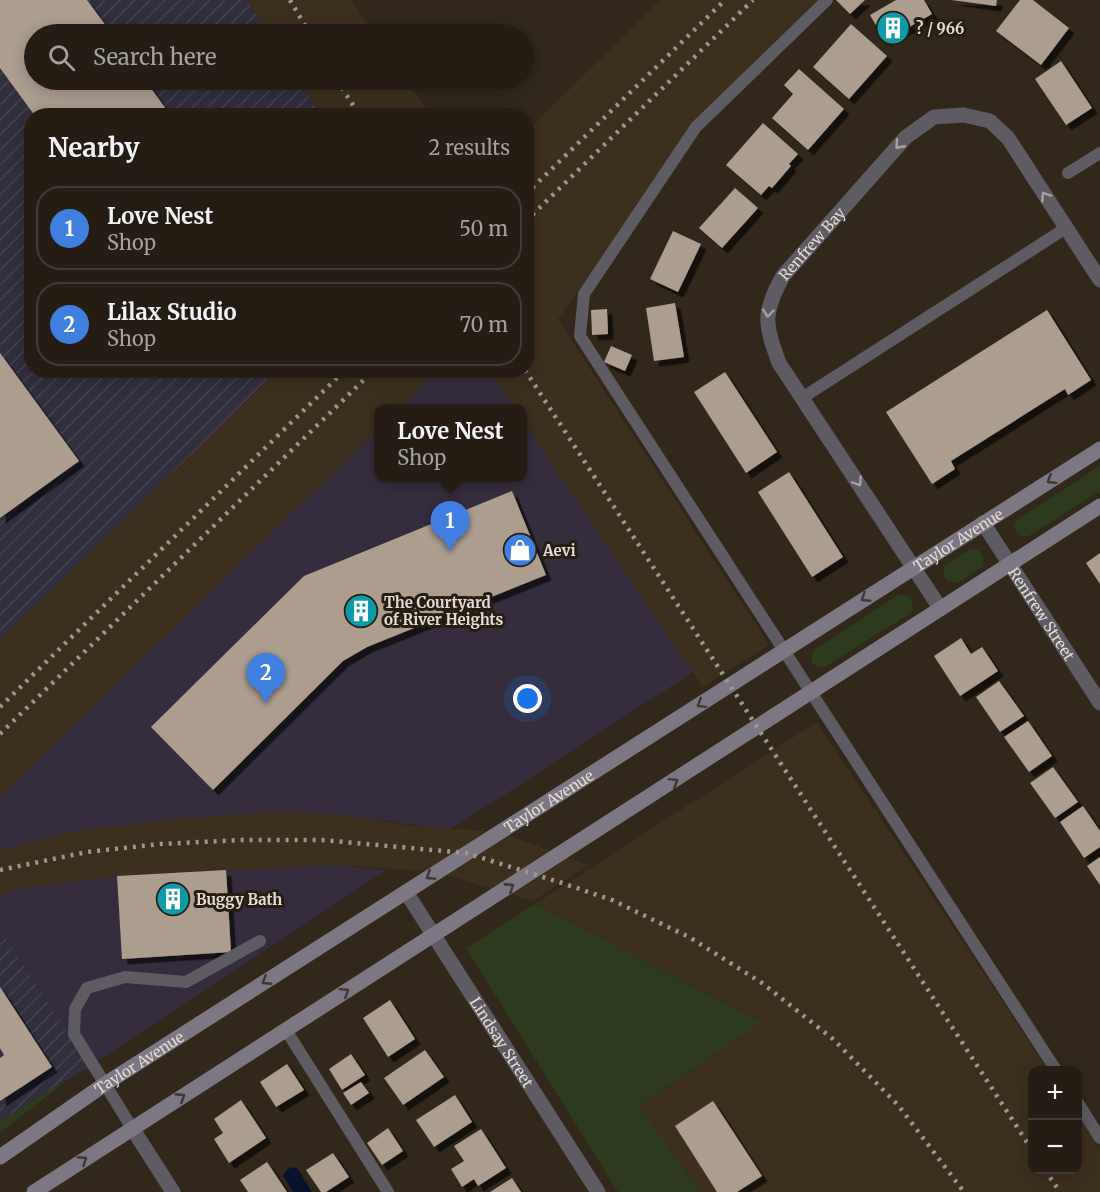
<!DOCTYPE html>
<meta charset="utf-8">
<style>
body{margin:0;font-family:Merriweather,serif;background:#312a22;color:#f1f3f6}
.controls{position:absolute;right:18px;bottom:18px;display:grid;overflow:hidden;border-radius:12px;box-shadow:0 3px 15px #0003}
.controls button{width:54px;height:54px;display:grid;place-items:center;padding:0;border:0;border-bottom:2px solid #423b34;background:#251d14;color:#f1f3f6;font:30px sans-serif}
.you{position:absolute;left:528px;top:699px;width:21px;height:21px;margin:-15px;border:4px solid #fff;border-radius:50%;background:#1a73e8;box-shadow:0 0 0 9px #1a73e833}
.badge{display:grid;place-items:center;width:39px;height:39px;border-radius:50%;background:#ea580c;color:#fff;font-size:20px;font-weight:700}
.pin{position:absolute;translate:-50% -50px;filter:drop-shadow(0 2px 3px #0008)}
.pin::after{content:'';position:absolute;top:32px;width:21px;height:18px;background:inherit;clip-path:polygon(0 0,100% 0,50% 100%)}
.popup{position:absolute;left:374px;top:404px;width:153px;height:78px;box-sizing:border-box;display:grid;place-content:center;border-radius:12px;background:#251d14;filter:drop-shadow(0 2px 4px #0005);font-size:20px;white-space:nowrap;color:#a3a2a0}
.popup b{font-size:22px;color:#f1f3f6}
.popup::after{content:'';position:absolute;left:50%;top:100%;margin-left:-12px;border:12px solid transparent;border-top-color:#251d14}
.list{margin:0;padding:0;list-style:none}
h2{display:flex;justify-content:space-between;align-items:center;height:78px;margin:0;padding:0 24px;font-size:26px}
h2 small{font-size:20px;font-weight:400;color:#a3a2a0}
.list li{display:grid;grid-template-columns:39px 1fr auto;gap:18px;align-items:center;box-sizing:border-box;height:84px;margin:0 12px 12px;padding:0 12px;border:2px solid #423b34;border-radius:24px}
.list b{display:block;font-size:22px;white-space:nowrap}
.list p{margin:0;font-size:20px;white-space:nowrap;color:#a3a2a0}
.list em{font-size:20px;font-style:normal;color:#a3a2a0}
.icon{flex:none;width:33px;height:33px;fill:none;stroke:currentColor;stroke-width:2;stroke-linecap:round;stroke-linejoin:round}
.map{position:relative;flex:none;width:1100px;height:1192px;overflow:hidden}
.search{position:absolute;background:#251d14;box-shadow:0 3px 15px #0003;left:24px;top:24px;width:510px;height:66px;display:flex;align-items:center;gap:15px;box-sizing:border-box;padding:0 21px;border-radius:33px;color:#a3a2a0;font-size:22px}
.panel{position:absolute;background:#251d14;box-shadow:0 3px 15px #0003;left:24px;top:108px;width:510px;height:270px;border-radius:24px}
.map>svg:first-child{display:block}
.commercial{fill:#352d3d}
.industrial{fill:url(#industrial-furrows)}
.built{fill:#3d2f1e}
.grass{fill:#2d3a1b}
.water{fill:#08142e}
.building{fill:#ac9d8f;filter:url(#shadow)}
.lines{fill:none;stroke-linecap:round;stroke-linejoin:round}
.lane{stroke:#5e5b62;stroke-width:12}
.street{stroke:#5e5b62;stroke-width:15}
.secondary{stroke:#7c7782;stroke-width:15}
.rail{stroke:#9f978d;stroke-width:4.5;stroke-dasharray:3 6;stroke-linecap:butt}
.oneway{stroke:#a7a2a1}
.oneway2{stroke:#403834}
.labels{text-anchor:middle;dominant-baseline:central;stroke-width:6;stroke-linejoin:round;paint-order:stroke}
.poi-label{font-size:15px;font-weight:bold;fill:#e3dcd4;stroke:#271d12;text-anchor:start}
.street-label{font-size:15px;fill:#e3dcd4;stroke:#271d12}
</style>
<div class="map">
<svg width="1100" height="1192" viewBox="0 0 1100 1192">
<defs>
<pattern id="industrial-furrows" width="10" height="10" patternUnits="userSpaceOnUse" patternTransform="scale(1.5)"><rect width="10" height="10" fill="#312e3e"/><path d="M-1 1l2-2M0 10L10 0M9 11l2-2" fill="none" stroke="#454250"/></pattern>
<filter id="shadow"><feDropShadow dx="5.5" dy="5.5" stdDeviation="0" flood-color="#0009"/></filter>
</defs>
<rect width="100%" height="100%" fill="#31271b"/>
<g class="commercial">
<polygon points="438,370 488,371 514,408 399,408"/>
<polygon points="522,420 693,672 450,830 343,815 280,812 176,819 74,831 0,850 0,797 378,429 378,478 522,478"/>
<polygon points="335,865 387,870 90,1066 0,929 0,896 23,888 117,876"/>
</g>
<g class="industrial">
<polygon points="0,0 247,0 269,34 34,34 34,80 298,80 321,115 32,116 32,370 277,371 0,640"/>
<polygon points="0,929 90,1066 0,1121"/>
</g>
<g class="built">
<polygon points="247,0 351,0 375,34 269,34"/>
<polygon points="660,0 827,0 696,127 558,319 769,645 703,687 522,420 522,408 514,408 488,371 526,370 527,131"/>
<polygon points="298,80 406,80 431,115 321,115"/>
<polygon points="277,371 438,371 399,408 378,408 378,429 0,797 0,640"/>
<polygon points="817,722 1048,1070 1032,1070 1032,1170 1078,1170 1078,1115 1100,1149 1100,1192 699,1192 640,1105 762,1022 535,904"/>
<polygon points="280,812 343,815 414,826 500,832 588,865 533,901 437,872 335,865 117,876 23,888 0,896 0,850 74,831 176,819"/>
</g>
<g class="grass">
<polygon points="1100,466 1100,491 1029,536 1022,537 1016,532 1014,525 1018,519"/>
<polygon points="971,549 978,550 983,555 983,566 958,583 948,581 943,575 945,565"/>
<path d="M898 595C910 594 916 603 911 613L825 667H818L812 663 811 656 814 650Z"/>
<polygon points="535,904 762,1022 640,1105 699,1192 618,1192 466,948"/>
<polygon points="69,1079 0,1133 0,1121"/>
</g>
<polygon class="water" points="293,1167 298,1169 312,1192 293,1192 283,1176 286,1170"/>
<g class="building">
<polygon points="0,0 87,0 112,34 34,34 34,80 145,80 171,116 35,116 0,68"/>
<polygon points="836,0 865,0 850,14"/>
<polygon points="896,0 924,0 932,14 885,41 870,15"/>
<polygon points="951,0 997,0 996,6"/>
<polygon points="1020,0 1033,0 1069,28 1041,65 996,31"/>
<polygon points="851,24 887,56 849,99 813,67"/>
<polygon points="1061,61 1092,108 1066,125 1035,79"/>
<polygon points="799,69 844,109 808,150 772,118 793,94 784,85"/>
<polygon points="763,123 798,154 789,164 791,166 772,188 769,186 761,195 726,165"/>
<polygon points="735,188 758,208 722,248 699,228"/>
<polygon points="673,231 701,244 678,292 650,279"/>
<polygon points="675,303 684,357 654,361 646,308"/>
<polygon points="607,309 608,334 592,335 591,310"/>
<polygon points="1047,310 1091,380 1068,395 1065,389 951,461 955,469 932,484 886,412"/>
<polygon points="611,346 632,355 625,371 604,362"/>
<polygon points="0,353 79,461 0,518"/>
<polygon points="725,372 777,452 746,473 694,392"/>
<polygon points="789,472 843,557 812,577 758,492"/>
<polygon points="512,491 546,575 367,647 343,661 213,790 151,727 304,576"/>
<polygon points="1100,553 1100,584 1086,563"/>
<polygon points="961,638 971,654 982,647 998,671 960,696 934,656"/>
<polygon points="999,681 1024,716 1000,732 976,697"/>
<polygon points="1028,721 1052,756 1029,772 1004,737"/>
<polygon points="1053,767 1078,802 1055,818 1030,783"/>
<polygon points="1083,806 1100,831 1100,847 1084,858 1060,822"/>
<polygon points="1100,857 1100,885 1087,866"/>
<polygon points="226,870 231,952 122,959 117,876"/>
<polygon points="0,987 52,1067 0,1101 0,1058 4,1055 0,1048"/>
<polygon points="390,1000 415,1039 388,1057 363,1018"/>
<polygon points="425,1050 444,1077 403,1105 384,1078"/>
<polygon points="351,1054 365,1075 342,1090 329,1069"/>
<polygon points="287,1064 304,1090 276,1107 260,1082"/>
<polygon points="361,1082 369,1093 351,1105 343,1093"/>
<polygon points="455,1095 472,1122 434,1147 416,1120"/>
<polygon points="241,1100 266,1138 229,1163 214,1139 223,1133 214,1119"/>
<polygon points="713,1101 762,1176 737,1192 717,1192 675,1126"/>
<polygon points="388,1128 403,1151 382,1165 367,1143"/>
<polygon points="481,1129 506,1168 478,1186 474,1179 462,1187 451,1169 464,1161 454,1146"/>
<polygon points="333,1153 349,1177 326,1192 321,1192 306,1170"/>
<polygon points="267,1162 287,1192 248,1192 240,1180"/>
<polygon points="512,1178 521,1192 490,1192"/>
</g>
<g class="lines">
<g class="lane">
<polyline points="827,0 696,127 584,294 580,336 1056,1070"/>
<polyline points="1068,173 1100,153"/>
<polyline points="802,398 1066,228"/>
<polyline points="286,1030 388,1192"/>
<polyline points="1078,1103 1100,1138"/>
<polyline points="132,1128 74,1034 75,1009 87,988 125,977 186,982 260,941"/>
</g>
<g class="street">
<path id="s1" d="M983 523 1100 703"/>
<path id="s2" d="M940 608 779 363C765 324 762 314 783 276L906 137 934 117 964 115 990 121 1008 138 1100 280"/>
<path id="s3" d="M406 892 598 1192"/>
<polyline points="132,1128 173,1192"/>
</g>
<g class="secondary">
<path id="s4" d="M0 1157 105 1084 1100 449"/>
<polyline points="34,1192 1100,506"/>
</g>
<g class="rail">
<polyline points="290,0 310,34"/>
<polyline points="337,80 360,116"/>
<polyline points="526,194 725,0"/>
<polyline points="526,221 753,0"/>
<polyline points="525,370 1032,1150"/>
<polyline points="0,707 345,370"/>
<polyline points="0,734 374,370"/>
<polyline points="0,870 87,852 160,844 242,840 322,840 466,853 562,883 612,900 689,937 762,983 833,1039 898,1105 964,1192"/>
<polyline points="1045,1170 1060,1192"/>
</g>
</g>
<defs><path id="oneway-chevron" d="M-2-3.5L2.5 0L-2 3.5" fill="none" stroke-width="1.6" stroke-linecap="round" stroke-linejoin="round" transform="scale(1.5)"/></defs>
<g class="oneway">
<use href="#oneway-chevron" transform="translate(899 145) rotate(132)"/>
<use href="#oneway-chevron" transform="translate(1045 196) rotate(-123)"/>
<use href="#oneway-chevron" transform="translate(768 313) rotate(95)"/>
<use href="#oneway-chevron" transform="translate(858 482) rotate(56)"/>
</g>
<g class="oneway2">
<use href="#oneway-chevron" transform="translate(1051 480) rotate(148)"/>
<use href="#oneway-chevron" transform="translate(865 598) rotate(147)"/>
<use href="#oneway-chevron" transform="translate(701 704) rotate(148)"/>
<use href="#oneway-chevron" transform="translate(674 782) rotate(-32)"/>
<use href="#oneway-chevron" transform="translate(430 876) rotate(147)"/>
<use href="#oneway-chevron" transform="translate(510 887) rotate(-33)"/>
<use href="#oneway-chevron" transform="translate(266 981) rotate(147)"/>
<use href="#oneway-chevron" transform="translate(345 992) rotate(-32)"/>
<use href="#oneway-chevron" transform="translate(181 1097) rotate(-33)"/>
<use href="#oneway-chevron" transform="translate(83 1160) rotate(-33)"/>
</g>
<defs>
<g id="building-disc" transform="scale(1.725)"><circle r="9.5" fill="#0f9aa8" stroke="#271d12"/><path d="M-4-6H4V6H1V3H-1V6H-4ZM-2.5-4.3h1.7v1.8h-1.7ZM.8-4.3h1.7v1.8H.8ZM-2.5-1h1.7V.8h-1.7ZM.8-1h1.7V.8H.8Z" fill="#fff"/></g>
<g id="shop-disc" transform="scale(1.725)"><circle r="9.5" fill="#3f7fe0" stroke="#271d12"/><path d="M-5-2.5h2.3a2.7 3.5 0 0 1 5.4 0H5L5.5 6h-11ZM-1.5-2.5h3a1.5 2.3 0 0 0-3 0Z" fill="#fff"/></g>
</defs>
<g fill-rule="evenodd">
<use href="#building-disc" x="893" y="28"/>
<use href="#shop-disc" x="520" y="550"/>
<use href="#building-disc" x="361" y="611"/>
<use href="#building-disc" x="173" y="899"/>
</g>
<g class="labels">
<g class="poi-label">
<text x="916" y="28">? / 966</text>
<text x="543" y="550">Aevi</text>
<text x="384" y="602">The Courtyard<tspan x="384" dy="17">of River Heights</tspan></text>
<text x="196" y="899">Buggy Bath</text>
</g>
<g class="street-label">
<text stroke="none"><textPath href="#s2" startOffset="428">Renfrew Bay</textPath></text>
<text stroke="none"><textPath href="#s4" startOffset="1140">Taylor Avenue</textPath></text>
<text stroke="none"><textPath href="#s1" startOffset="108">Renfrew Street</textPath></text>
<text stroke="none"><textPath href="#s4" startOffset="654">Taylor Avenue</textPath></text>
<text stroke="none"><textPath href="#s3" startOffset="178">Lindsay Street</textPath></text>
<text stroke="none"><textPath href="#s4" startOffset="168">Taylor Avenue</textPath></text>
</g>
</g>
</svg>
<div class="controls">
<button>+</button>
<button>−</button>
</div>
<div class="you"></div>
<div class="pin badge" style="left:450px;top:551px;background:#3f7fe0">1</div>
<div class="popup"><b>Love Nest</b>Shop</div>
<div class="pin badge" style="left:266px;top:703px;background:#3f7fe0">2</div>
<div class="search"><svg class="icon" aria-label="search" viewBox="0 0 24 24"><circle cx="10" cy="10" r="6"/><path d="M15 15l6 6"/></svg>Search here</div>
<section class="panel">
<h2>Nearby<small>2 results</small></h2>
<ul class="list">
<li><span class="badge" style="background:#3f7fe0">1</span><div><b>Love Nest</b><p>Shop</p></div><em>50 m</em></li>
<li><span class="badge" style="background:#3f7fe0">2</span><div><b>Lilax Studio</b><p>Shop</p></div><em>70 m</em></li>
</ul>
</section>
</div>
